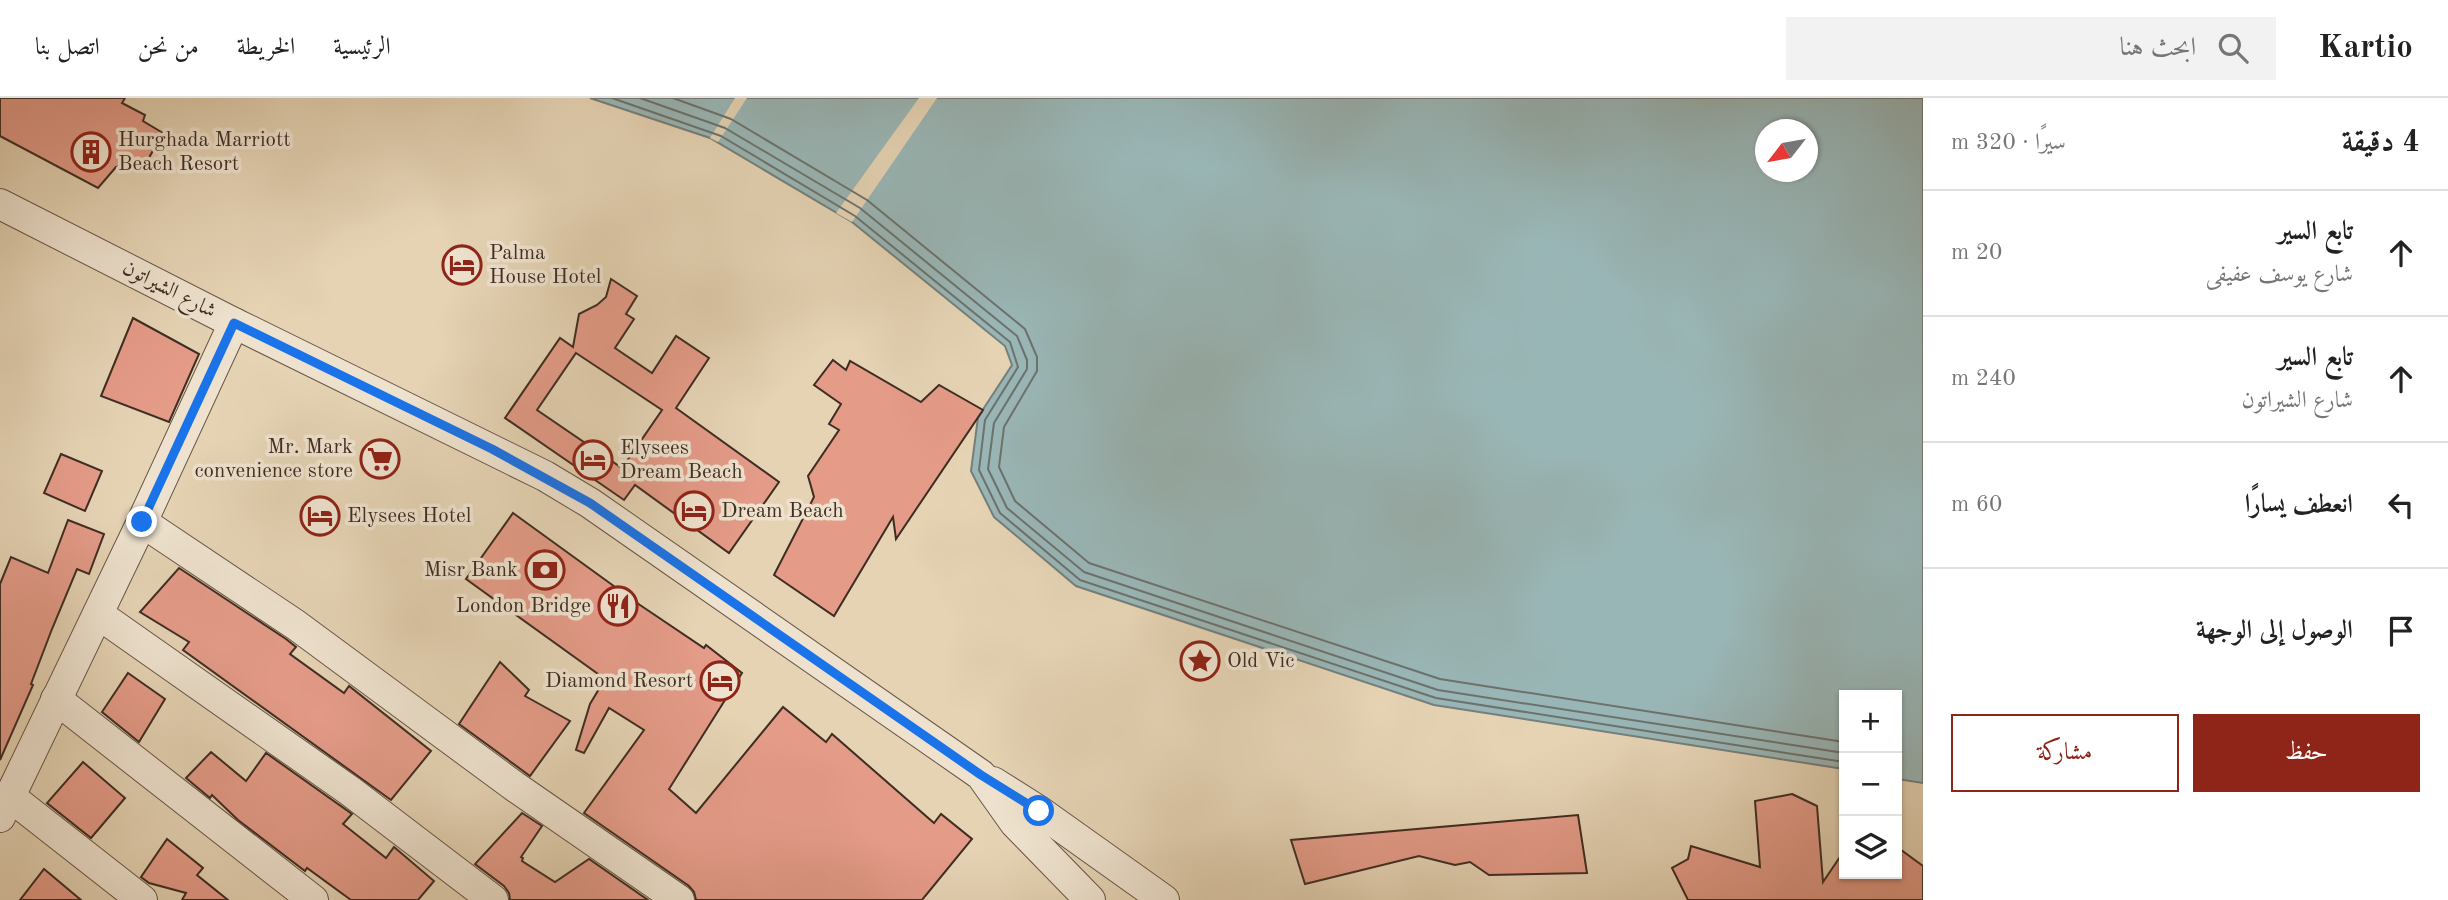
<!DOCTYPE html>
<html lang="ar">
<meta charset="utf-8">
<style>
body{margin:0;font-family:"Old Standard TT",Amiri,serif;background:#f2f2f2;color:#222;direction:rtl}
.controls{position:absolute;right:21px;bottom:21px;display:grid;overflow:hidden;border-radius:0px;box-shadow:0 2px 5px #0004}
.controls button{width:63px;height:63px;display:grid;place-items:center;padding:0;border:0;border-bottom:2px solid #e0e0e0;background:#fff;color:#222;font:35px sans-serif}
.compass{position:absolute;left:1755px;top:21px;width:63px;height:63px;border-radius:50%;background:#fff;box-shadow:0 2px 5px #0004;rotate:239deg}
.stop{position:absolute;width:21px;height:21px;margin:-16px;border:5px solid #1a73e8;border-radius:50%;background:#fff}
.stop.end{background:#1a73e8;border-color:#fff;box-shadow:0 2px 7px #0008}
.list{margin:0;padding:0;list-style:none}
h2{display:flex;justify-content:space-between;align-items:center;height:91px;margin:0;padding:0 28px;font-size:30px}
h2 small{font-size:23px;font-weight:400;color:#767676}
.list li{display:grid;grid-template-columns:46px 1fr auto;gap:21px;align-items:center;box-sizing:border-box;height:126px;padding:0 28px;border-top:2px solid #e0e0e0}
.list b{display:block;font-size:26px;white-space:nowrap}
.list p{margin:0;font-size:23px;white-space:nowrap;color:#767676}
.list em{font-size:23px;font-style:normal;color:#767676}
.actions{display:flex;gap:14px;padding:21px 28px}
.actions a{flex:1;padding:16px 0;border:2px solid #8f2418;border-radius:0px;text-align:center;font-size:24px;color:#8f2418}
.actions .main{background:#8f2418;color:#fff}
.icon{flex:none;width:38px;height:38px;fill:none;stroke:currentColor;stroke-width:2;stroke-linecap:round;stroke-linejoin:round}
.map{position:relative;flex:none;width:1923px;height:802px;overflow:hidden;direction:ltr}
header{display:flex;align-items:center;gap:42px;box-sizing:border-box;height:98px;padding:0 35px;background:#fff;border-bottom:2px solid #e0e0e0}
header strong{font-size:33px}
nav{display:flex;gap:38px;margin-inline-start:auto;font-size:24px}
.search{width:490px;height:63px;background:#f2f2f2;display:flex;align-items:center;gap:18px;box-sizing:border-box;padding:0 24px;border-radius:0px;color:#767676;font-size:26px}
main{display:flex}
aside{flex:1;background:#fff}
.map>svg:first-child{display:block}
.water{fill:#99b6b6;stroke:#757f7b;stroke-width:2;fill-rule:evenodd}
.pier{fill:#e5d3b4}
.lines{fill:none;stroke-linecap:round;stroke-linejoin:round}
.shore{stroke:#6c726c;stroke-width:2}
.building{fill:#e49b88;stroke:#3f2d22;stroke-width:2;fill-rule:evenodd}
.minor-casing{stroke:#685646;stroke-width:32}
.minor{stroke:#eee2ce;stroke-width:30}
.route{stroke:#1a73e8;stroke-width:9}
.labels{text-anchor:middle;dominant-baseline:central;stroke-width:7;stroke-linejoin:round;paint-order:stroke}
.poi-label{font-size:21px;fill:#3f2d22;stroke:#eee2ce;text-anchor:start}
.street-label{font-size:21px;fill:#3f2d22;stroke:#eee2ce}
</style>
<header>
<strong>Kartio</strong>
<div class="search"><svg class="icon" aria-label="search" viewBox="0 0 24 24"><circle cx="10" cy="10" r="6"/><path d="M15 15l6 6"/></svg>ابحث هنا</div>
<nav><a>الرئيسية</a><a>الخريطة</a><a>من نحن</a><a>اتصل بنا</a></nav>
</header>
<main>
<aside>
<h2>4 دقيقة<small>سيرًا · 320 m</small></h2>
<ul class="list">
<li><svg class="icon" aria-label="ahead" viewBox="0 0 24 24"><path d="M12 20V5M6 11l6-6 6 6"/></svg><div><b>تابع السير</b><p>شارع يوسف عفيفى</p></div><em>20 m</em></li>
<li><svg class="icon" aria-label="ahead" viewBox="0 0 24 24"><path d="M12 20V5M6 11l6-6 6 6"/></svg><div><b>تابع السير</b><p>شارع الشيراتون</p></div><em>240 m</em></li>
<li><svg class="icon" aria-label="left" viewBox="0 0 24 24"><path d="M17 20v-9H6M10 6l-5 5 5 5"/></svg><div><b>انعطف يسارًا</b></div><em>60 m</em></li>
<li><svg class="icon" aria-label="arrive" viewBox="0 0 24 24"><path d="M6 21V4h12l-3 4 3 4H6"/></svg><div><b>الوصول إلى الوجهة</b></div></li>
</ul>
<div class="actions"><a class="main">حفظ</a><a>مشاركة</a></div>
</aside>
<div class="map">
<svg width="1923" height="802" viewBox="0 0 1923 802">
<rect width="100%" height="100%" fill="#e5d3b4"/>
<filter id="stains"><feTurbulence type="fractalNoise" baseFrequency=".00286" numOctaves="4"/><feColorMatrix values="0 0 0 0 .2 0 0 0 0 .09 0 0 0 0 .02 0 0 0 .5 -.17"/></filter>
<radialGradient id="worn" r=".72"><stop offset=".6" stop-color="#630" stop-opacity="0"/><stop offset="1" stop-color="#630" stop-opacity=".3"/></radialGradient>
<path class="water" d="M590 0H1923V685L1897 681V597H1844V671L1434 607 1076 488 994 419 971 373 978 319 1012 267 1005 248 852 124 710 40ZM1766 32H1808V74H1766Z"/>
<g class="pier">
<polygon points="735,0 747,0 718,44 710,40"/>
<polygon points="919,0 937,0 852,124 836,115"/>
</g>
<g class="lines">
<g class="shore">
<polyline points="612,0 721,38 855,118 1010,244 1018,269 985,322 979,372 1000,415 1080,482 1436,600 1844,664"/>
<polyline points="640,0 725,30 860,110 1017,238 1027,262 1027,271 994,325 988,371 1007,410 1084,474 1438,592 1844,655"/>
<polyline points="673,0 731,21 867,102 1025,231 1037,259 1037,273 1004,329 999,369 1015,403 1089,465 1440,581 1844,644"/>
</g>
</g>
<g class="building">
<polygon points="0,0 125,0 122,5 145,17 143,23 163,35 146,65 116,69 98,90 0,38"/>
<path d="M611 181 637 198 626 216 634 221 615 250 652 275 676 238 709 260 676 310 779 384 729 455 635 387 624 402 505 320 560 240 573 249 579 216 597 207 606 199ZM576 255 662 312 622 370 537 312Z"/>
<polygon points="133,220 199,256 169,324 101,298"/>
<polygon points="833,262 846,272 850,263 921,304 939,287 983,312 896,441 893,419 834,518 774,477 814,399 808,378 839,332 829,326 841,306 814,287"/>
<polygon points="61,356 102,373 85,413 44,395"/>
<polygon points="513,415 640,507 704,550 706,547 742,575 669,691 696,715 783,609 826,644 832,636 934,725 941,716 972,741 922,802 696,802 694,794 689,788 584,715 644,632 609,610 584,655 576,652 590,606 605,581 466,481"/>
<polygon points="68,422 104,436 89,476 77,471 52,531 31,586 33,587 0,662 0,486 11,459 48,475"/>
<polygon points="179,470 286,541 296,549 290,556 344,595 349,588 431,653 391,702 183,552 189,544 140,514"/>
<polygon points="500,564 529,592 525,598 570,623 530,678 459,626"/>
<polygon points="128,575 165,601 139,644 102,614"/>
<polygon points="211,654 246,683 266,655 352,716 343,726 386,760 394,749 434,783 418,802 351,802 307,770 305,773 238,722 212,697 210,700 186,680"/>
<polygon points="83,664 125,700 91,740 47,705"/>
<polygon points="1792,696 1817,708 1823,784 1844,753 1844,776 1897,776 1897,749 1923,768 1923,802 1688,802 1672,770 1688,761 1691,748 1760,769 1755,703"/>
<polygon points="522,715 542,728 521,759 523,760 522,763 555,784 589,761 648,802 510,802 509,795 504,788 475,766"/>
<polygon points="1578,717 1587,775 1489,777 1470,764 1455,767 1419,758 1305,786 1291,742"/>
<polygon points="167,741 203,770 197,777 228,802 182,802 186,795 149,785 141,779"/>
<polygon points="44,771 81,802 20,802"/>
</g>
<g class="lines">
<g class="minor-casing">
<g id="minor">
<polyline points="0,106 234,225 545,378 590,405 981,677 1015,725 1090,802"/>
<polyline points="142,424 296,527 514,688 679,802"/>
<polyline points="98,516 350,693 493,802"/>
<polyline points="56,601 313,802"/>
<polyline points="993,684 1039,713 1164,802"/>
<polyline points="8,697 142,802"/>
<polyline points="0,719 142,424 234,225"/>
</g>
</g>
<use href="#minor" class="minor"/>
</g>
<g class="lines">
<polyline class="route" points="142,424 234,225 492,351 590,405 981,677 1039,713"/>
</g>
<defs>
<g id="building-ring" transform="scale(2.0125)"><circle r="9.5" fill="#eee2ce" stroke="#8f2418" stroke-width="1.5"/><path d="M-4-6H4V6H1V3H-1V6H-4ZM-2.5-4.3h1.7v1.8h-1.7ZM.8-4.3h1.7v1.8H.8ZM-2.5-1h1.7V.8h-1.7ZM.8-1h1.7V.8H.8Z" fill="#8f2418"/></g>
<g id="hotel-ring" transform="scale(2.0125)"><circle r="9.5" fill="#eee2ce" stroke="#8f2418" stroke-width="1.5"/><path d="M-6-4.5h1.5V1H6V5H4.5V3h-9V5H-6ZM-4 0a1.8 1.8 0 1 1 3.6 0ZM.5 0V-2.5h3Q6-2.5 6 0Z" fill="#8f2418"/></g>
<g id="supermarket-ring" transform="scale(2.0125)"><circle r="9.5" fill="#eee2ce" stroke="#8f2418" stroke-width="1.5"/><path d="M-6-5.5h2.5l.6 2H6L4.5 2H-2.5L-4.4-4H-6ZM-1.5 3.2a1.3 1.3 0 1 0 .1 0ZM3 3.2a1.3 1.3 0 1 0 .1 0Z" fill="#8f2418"/></g>
<g id="bank-ring" transform="scale(2.0125)"><circle r="9.5" fill="#eee2ce" stroke="#8f2418" stroke-width="1.5"/><path d="M-6-4H6V4H-6ZM0-2.3a2.3 2.3 0 1 0 0 4.6a2.3 2.3 0 1 0 0-4.6Z" fill="#8f2418"/></g>
<g id="restaurant-ring" transform="scale(2.0125)"><circle r="9.5" fill="#eee2ce" stroke="#8f2418" stroke-width="1.5"/><path d="M-5-6h1v4h1v-4h1v4h1v-4h1v5L-1.5 .5V6h-2V.5L-5-1ZM5-6V6H3V1.5H1.5Q1.5-4 5-6Z" fill="#8f2418"/></g>
<g id="sight-ring" transform="scale(2.0125)"><circle r="9.5" fill="#eee2ce" stroke="#8f2418" stroke-width="1.5"/><path d="M0-6L1.8-2.2L6-1.7L2.9 1.2L3.7 5.4L0 3.3L-3.7 5.4L-2.9 1.2L-6-1.7L-1.8-2.2Z" fill="#8f2418"/></g>
</defs>
<g fill-rule="evenodd">
<use href="#building-ring" x="91" y="54"/>
<use href="#hotel-ring" x="462" y="167"/>
<use href="#supermarket-ring" x="380" y="361"/>
<use href="#hotel-ring" x="593" y="362"/>
<use href="#hotel-ring" x="694" y="413"/>
<use href="#hotel-ring" x="320" y="418"/>
<use href="#bank-ring" x="545" y="472"/>
<use href="#restaurant-ring" x="618" y="508"/>
<use href="#sight-ring" x="1200" y="563"/>
<use href="#hotel-ring" x="720" y="583"/>
</g>
<g class="labels">
<g class="poi-label">
<text x="118" y="42">Hurghada Marriott<tspan x="118" dy="24">Beach Resort</tspan></text>
<text x="489" y="155">Palma<tspan x="489" dy="24">House Hotel</tspan></text>
<text x="353" y="349" text-anchor="end">Mr. Mark<tspan x="353" dy="24">convenience store</tspan></text>
<text x="620" y="350">Elysees<tspan x="620" dy="24">Dream Beach</tspan></text>
<text x="721" y="413">Dream Beach</text>
<text x="347" y="418">Elysees Hotel</text>
<text x="518" y="472" text-anchor="end">Misr Bank</text>
<text x="591" y="508" text-anchor="end">London Bridge</text>
<text x="1227" y="563">Old Vic</text>
<text x="693" y="583" text-anchor="end">Diamond Resort</text>
</g>
<g class="street-label">
<text transform="translate(169 192) rotate(27)">شارع الشيراتون</text>
</g>
</g>
<rect width="100%" height="100%" filter="url(#stains)"/>
<rect width="100%" height="100%" fill="url(#worn)"/>
</svg>
<div class="controls">
<button>+</button>
<button>−</button>
<button><svg class="icon" aria-label="layers" viewBox="0 0 24 24"><path d="M12 4l9 5-9 5-9-5zM3 14l9 5 9-5"/></svg></button>
</div>
<svg class="compass" viewBox="-18 -18 36 36"><path d="M0-13l5 13h-10z" fill="#e53935"/><path d="M0 13l5-13h-10z" fill="#767676"/></svg>
<div class="stop" style="left:1039px;top:713px"></div>
<div class="stop end" style="left:142px;top:424px"></div>
</div>
</main>
